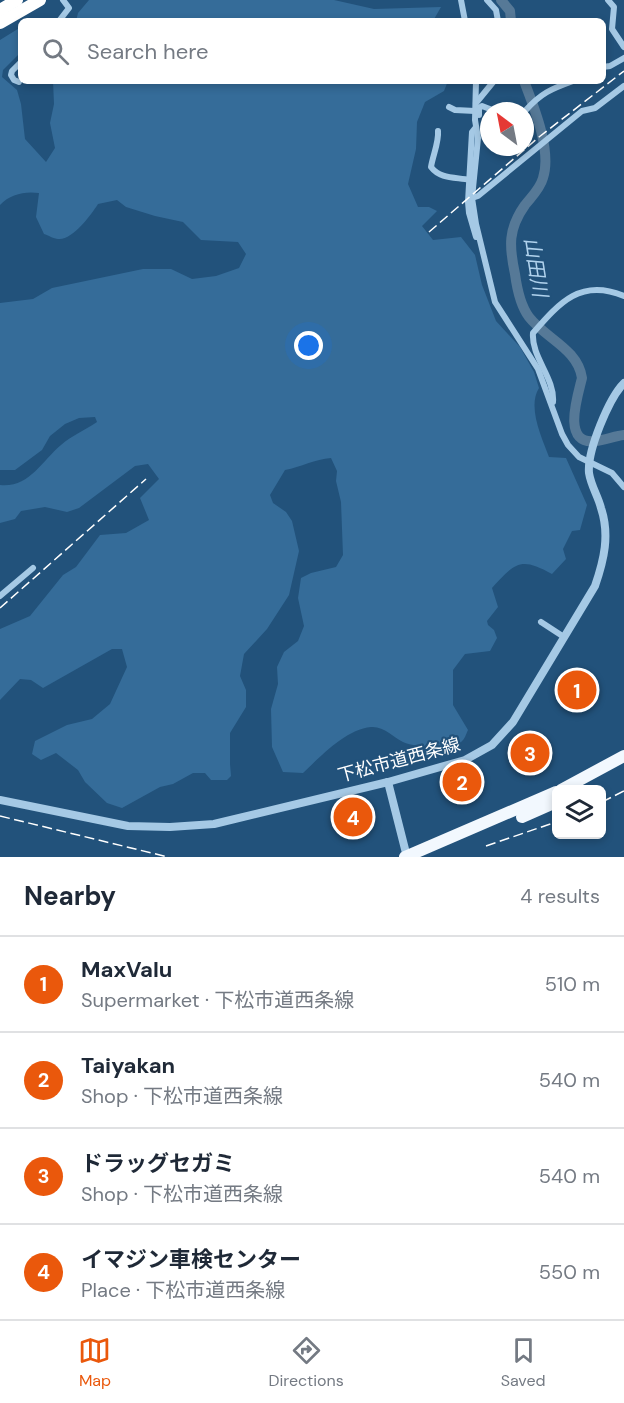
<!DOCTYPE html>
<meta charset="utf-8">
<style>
body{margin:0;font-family:"DM Sans","Noto Sans JP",sans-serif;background:#f2f2f3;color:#1f2937}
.controls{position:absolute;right:18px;bottom:18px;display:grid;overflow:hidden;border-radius:9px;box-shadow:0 3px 9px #0003}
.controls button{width:54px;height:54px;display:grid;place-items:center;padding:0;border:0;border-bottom:2px solid #e0e1e3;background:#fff;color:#1f2937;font:30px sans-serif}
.compass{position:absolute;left:480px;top:102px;width:54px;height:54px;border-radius:50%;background:#fff;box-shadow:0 3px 9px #0003;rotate:328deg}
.you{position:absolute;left:309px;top:346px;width:21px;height:21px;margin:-15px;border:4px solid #fff;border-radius:50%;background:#1a73e8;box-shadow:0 0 0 9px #1a73e833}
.badge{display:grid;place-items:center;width:39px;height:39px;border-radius:50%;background:#ea580c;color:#fff;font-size:20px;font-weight:700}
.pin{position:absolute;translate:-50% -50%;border:3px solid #fff;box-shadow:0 2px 6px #0006}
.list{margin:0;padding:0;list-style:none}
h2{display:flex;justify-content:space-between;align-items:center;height:78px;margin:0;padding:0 24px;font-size:26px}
h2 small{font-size:20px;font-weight:400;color:#747a83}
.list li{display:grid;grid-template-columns:39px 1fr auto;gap:18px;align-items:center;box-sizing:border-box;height:96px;padding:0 24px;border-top:2px solid #e0e1e3}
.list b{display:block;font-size:22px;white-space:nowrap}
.list p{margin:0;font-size:20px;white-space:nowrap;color:#747a83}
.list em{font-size:20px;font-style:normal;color:#747a83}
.icon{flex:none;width:33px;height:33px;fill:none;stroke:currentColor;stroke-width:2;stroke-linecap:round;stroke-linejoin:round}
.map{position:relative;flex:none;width:624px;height:857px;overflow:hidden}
.search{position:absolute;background:#fff;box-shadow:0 3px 9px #0003;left:18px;right:18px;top:18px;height:66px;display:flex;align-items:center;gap:15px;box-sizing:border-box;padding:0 21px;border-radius:9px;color:#747a83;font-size:22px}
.sheet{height:462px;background:#fff}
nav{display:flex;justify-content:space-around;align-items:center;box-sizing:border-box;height:84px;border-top:2px solid #e0e1e3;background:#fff;font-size:16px;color:#747a83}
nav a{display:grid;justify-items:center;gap:3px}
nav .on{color:#ea580c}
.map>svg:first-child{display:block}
.green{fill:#356c99}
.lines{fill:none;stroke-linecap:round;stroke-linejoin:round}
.river{stroke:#567997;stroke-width:10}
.minor{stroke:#a5c9e5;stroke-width:6}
.tertiary{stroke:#a5c9e5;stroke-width:8}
.trunk{stroke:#f2f8fe;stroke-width:12}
.motorway{stroke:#fff;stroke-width:12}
.rail{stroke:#fff;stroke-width:1.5;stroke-dasharray:10 4.5;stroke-linecap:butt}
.labels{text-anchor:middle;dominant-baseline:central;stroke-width:4.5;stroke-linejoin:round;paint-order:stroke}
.street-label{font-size:18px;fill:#fff;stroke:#22527b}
.water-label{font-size:20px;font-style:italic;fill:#b0d2ed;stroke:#22527b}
</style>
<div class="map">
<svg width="624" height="857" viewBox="0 0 624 857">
<rect width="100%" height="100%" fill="#22527b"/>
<g class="green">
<polygon points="89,0 334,0 374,9 441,7 433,21 76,21 78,13"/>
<path d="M21 27V52L3 70 2 77 17 90 21 104 25 139 46 162 55 148 50 123 54 104 53 81H448L444 91 425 102 417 122 416 149 408 184 418 207H429L437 211 422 226 433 240 461 237 475 255 482 285 496 321 520 347 534 372 539 388C527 407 542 438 549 457L566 458 587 505 580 530 572 531 563 549 566 559 552 574C520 556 515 563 492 588L498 607 487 621 488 625 494 630 497 638 490 651 465 654 453 670V705L468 730C466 734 465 739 461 742 449 750 417 748 403 742 393 737 384 726 371 727 346 729 320 757 303 773L283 772 272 747 271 709 278 684 277 667 284 652 298 641 304 626 298 598 301 578 311 573 336 567 343 555 341 502 336 481 337 471 331 458C315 459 301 467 285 470L270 495 273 503 286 512 292 521 299 551 289 595 267 629 244 654 240 676 246 690V707L230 733V764L231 776 227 780H211L205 773H193L173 784 160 787 122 808 107 803 85 782 78 770 56 753 41 760 32 754 35 741 67 725 92 719 110 704 127 667 122 649H112L43 688 31 680 20 679 0 700V629L30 616 63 575 76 567 100 535 126 533 149 520 140 498 159 479 148 464 135 466 79 508 67 512 45 507 21 511 15 519 0 523V485C29 488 41 462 61 445 71 436 85 430 97 422L95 417 79 418 65 424 50 436 42 450 15 470H0V303L33 299 52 288 143 269H171L192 279 216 276 239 268 246 254 238 242 201 240 183 222 155 216 126 207 117 200 98 204C91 215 72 241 58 239 54 239 48 235 44 234L36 217 39 193C25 191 10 194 0 205V40Z"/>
</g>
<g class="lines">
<g class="river">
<polyline points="501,0 510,11 511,21"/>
<path d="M524 81C534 107 552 151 543 178 540 189 532 196 525 205 508 229 509 246 515 274 517 289 520 305 529 317 545 338 578 349 582 378 578 395 561 445 595 441 605 440 615 436 624 435"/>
</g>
<g class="minor">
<polyline points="461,0 465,21"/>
<polyline points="487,0 496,10 498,21"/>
<polyline points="608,0 614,7 612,29 624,47"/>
<polyline points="59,21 69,8 63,0"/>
<polyline points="603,67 610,66 624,58"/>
<polyline points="476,81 475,120 478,138 472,198 476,224 495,302 538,369 562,434 568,445 579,457 612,473 624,487"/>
<polyline points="19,82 14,80 11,75 12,71 21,62"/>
<polyline points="476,103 494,81"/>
<polyline points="449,107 455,110 475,111"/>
<path d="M525 111C541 93 551 89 573 81"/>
<polyline points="479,115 479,108 482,106 495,111"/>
<path d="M438 131C439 142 433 155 431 167 440 179 455 177 470 180"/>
<polyline points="472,198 478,196 582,111 595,108 624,86"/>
<polyline points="476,237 469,213 468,202 472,132 476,127"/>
<path d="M553 402C555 378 531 357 533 333 560 302 581 278 624 296"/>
<polyline points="0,596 33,568"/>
<polyline points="541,622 564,637"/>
</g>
<g class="tertiary">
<polyline points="388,782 407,857"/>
<path d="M0 800 128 826 170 827 214 824 388 782 465 760 492 745 513 722 595 586C604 560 610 535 601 508 598 496 591 486 589 473 587 451 609 398 624 383"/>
</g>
<g class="trunk">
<polyline points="561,790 624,756"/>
<polyline points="522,817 556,802"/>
<polyline points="405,857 556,792"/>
</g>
<g class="motorway">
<polyline points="0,10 17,0"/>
<polyline points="0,23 40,0"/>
</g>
<g class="rail">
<polyline points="429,232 539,137 624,71"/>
<polyline points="0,608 146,479"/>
<polyline points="602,802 624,791"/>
<polyline points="0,816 168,857"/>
<polyline points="486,846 556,822"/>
</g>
</g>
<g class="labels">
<g class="street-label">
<text transform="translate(399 760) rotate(-15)">下松市道西条線</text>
</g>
<g class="water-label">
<text transform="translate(536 267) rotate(81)">山田川</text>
</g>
</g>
</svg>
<div class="controls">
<button><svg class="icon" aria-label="layers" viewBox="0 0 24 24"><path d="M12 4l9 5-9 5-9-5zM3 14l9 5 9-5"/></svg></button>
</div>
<svg class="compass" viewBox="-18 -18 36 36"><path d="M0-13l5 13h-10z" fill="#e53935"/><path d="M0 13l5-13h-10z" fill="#747a83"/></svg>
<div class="you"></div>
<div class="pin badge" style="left:577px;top:690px">1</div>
<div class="pin badge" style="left:462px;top:782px">2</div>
<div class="pin badge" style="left:530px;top:753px">3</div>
<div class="pin badge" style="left:353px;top:817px">4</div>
<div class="search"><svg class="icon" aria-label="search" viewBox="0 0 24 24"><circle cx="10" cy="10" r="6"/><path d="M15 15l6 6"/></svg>Search here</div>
</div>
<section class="sheet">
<h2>Nearby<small>4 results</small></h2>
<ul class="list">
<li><span class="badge">1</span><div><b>MaxValu</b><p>Supermarket · 下松市道西条線</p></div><em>510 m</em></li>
<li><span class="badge">2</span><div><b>Taiyakan</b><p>Shop · 下松市道西条線</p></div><em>540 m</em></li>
<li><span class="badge">3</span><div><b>ドラッグセガミ</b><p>Shop · 下松市道西条線</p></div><em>540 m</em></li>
<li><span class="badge">4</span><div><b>イマジン車検センター</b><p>Place · 下松市道西条線</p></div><em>550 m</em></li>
</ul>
</section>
<nav>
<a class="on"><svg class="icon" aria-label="map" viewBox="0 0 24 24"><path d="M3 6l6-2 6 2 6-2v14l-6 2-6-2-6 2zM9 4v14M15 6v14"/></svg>Map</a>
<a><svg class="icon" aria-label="directions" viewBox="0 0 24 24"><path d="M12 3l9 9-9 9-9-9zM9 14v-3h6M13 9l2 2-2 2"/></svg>Directions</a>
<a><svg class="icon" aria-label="saved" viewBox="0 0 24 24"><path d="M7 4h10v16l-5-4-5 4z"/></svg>Saved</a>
</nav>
